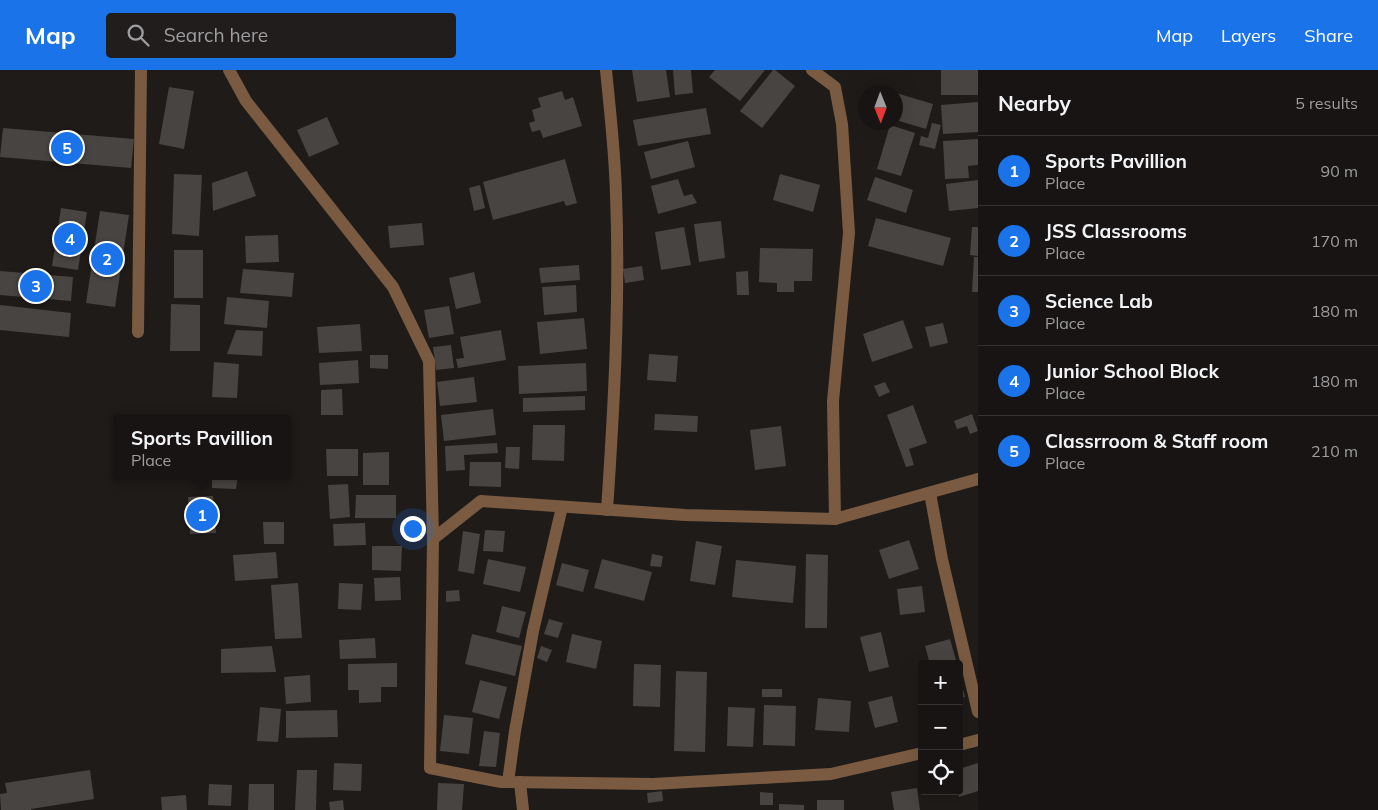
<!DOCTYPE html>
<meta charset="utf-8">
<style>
body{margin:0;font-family:Mulish,sans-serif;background:#201d1c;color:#f1f3f6}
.controls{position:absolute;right:15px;bottom:15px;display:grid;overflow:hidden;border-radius:5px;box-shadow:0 5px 20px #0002}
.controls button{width:45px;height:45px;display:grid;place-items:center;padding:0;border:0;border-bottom:1px solid #363333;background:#171413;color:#f1f3f6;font:25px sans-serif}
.compass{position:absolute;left:858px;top:15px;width:45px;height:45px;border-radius:50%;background:#171413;box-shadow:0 5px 20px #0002;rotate:179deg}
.you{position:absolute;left:412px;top:458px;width:18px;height:18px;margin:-12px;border:4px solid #fff;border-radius:50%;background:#1a73e8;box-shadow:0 0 0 8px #1a73e833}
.badge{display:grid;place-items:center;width:32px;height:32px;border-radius:50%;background:#1a73e8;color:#fff;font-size:16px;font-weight:700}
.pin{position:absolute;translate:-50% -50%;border:2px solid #fff;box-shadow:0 1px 5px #0006}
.popup{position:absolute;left:113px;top:345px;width:178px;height:65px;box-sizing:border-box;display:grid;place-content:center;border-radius:5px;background:#171413;filter:drop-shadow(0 1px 4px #0005);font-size:16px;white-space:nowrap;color:#9e9ea0}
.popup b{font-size:19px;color:#f1f3f6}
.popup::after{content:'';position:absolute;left:50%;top:100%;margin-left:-10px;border:10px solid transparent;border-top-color:#171413}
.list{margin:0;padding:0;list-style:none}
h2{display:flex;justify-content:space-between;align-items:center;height:65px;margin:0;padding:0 20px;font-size:21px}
h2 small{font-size:16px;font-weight:400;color:#9e9ea0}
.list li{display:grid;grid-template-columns:32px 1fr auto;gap:15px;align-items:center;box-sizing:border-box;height:70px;padding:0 20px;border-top:1px solid #363333}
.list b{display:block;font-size:19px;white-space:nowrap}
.list p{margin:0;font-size:16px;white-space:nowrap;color:#9e9ea0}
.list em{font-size:16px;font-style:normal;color:#9e9ea0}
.icon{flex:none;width:28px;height:28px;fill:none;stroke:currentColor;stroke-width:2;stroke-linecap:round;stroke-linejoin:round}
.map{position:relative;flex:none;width:978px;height:740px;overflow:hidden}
header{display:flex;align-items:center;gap:30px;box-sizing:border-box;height:70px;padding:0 25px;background:#1a73e8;color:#fff}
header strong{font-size:24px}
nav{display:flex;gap:28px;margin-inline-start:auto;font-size:18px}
.search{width:350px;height:45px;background:#201d1c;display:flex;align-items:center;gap:12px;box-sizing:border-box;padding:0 18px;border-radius:5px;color:#9e9ea0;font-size:19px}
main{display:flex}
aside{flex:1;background:#171413}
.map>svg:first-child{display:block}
.building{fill:#484441}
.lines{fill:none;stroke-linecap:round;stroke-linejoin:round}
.minor{stroke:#7a5b41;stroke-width:12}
</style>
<header>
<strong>Map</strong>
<div class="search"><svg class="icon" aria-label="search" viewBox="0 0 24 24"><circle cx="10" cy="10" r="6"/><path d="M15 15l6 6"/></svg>Search here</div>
<nav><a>Map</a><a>Layers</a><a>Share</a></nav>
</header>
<main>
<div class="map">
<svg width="978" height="740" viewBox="0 0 978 740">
<rect width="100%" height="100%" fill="#1f1b19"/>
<g class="building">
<polygon points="632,0 666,0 670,27 637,32"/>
<polygon points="673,0 691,0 693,23 675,25"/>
<polygon points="715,0 765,0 740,31 709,7"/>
<polygon points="773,0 775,0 795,16 762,58 740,41"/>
<rect x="941" y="0" width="37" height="25"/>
<polygon points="169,17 194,21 184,79 159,74"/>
<polygon points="874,17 892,22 873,22"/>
<polygon points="562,21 565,30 573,27 582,56 543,68 540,60 532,62 529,53 535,51 532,40 541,37 538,28"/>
<polygon points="896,23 933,34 926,59 896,50"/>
<polygon points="978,32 978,62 943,64 941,35"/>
<polygon points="706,38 711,64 638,76 633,50"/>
<polygon points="327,47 339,74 309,87 297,60"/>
<polygon points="932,53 941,55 935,79 919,75 921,66 928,68"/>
<polygon points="890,55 915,63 901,106 877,99"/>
<polygon points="3,58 134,69 131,98 0,87"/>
<polygon points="978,69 978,95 968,96 969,108 945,109 943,71"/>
<polygon points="688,71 695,97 651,109 644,82"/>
<polygon points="565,89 577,133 566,136 564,131 493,150 483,112"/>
<polygon points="247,101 256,126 213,141 212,113"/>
<polygon points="174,104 202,105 199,166 172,164"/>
<polygon points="780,104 820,115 813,142 773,130"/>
<polygon points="875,107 913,120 906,143 867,130"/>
<polygon points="678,109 684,126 692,124 697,133 658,144 651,116"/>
<polygon points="978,110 978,138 949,141 946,114"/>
<polygon points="480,115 485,138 474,141 469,118"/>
<polygon points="61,138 87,142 78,200 52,196"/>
<polygon points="100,141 129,145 115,237 86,233"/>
<polygon points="876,148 951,168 943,196 868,176"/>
<polygon points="721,151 725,188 699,192 694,154"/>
<polygon points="422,153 424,175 390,178 388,156"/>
<polygon points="684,157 691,195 661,200 655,162"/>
<polygon points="972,157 978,157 978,186 970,185"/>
<polygon points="278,165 279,192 246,193 245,166"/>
<polygon points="760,178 813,179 812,211 794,211 794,222 777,222 777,213 759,212"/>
<rect x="174" y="180" width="29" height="48"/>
<polygon points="974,187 978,187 978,222 972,222"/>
<polygon points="579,195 580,210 541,213 539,198"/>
<polygon points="642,196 644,210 625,213 623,199"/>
<polygon points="243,199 294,203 292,227 240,223"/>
<polygon points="0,201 73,207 71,231 0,225"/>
<polygon points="748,201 749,225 737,225 736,202"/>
<polygon points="474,202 481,233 456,239 449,208"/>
<polygon points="576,215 577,242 544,245 542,217"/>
<polygon points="227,227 269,231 267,258 224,254"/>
<polygon points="171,234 200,235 200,281 170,281"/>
<polygon points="0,235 71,243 69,267 0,260"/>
<polygon points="449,236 454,264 429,268 424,240"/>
<polygon points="584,248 587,279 540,284 537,252"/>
<polygon points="903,250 913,278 872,292 863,264"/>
<polygon points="943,253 948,273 930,277 925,257"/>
<polygon points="360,254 362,281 319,283 317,257"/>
<polygon points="236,260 263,261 262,286 227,284"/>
<polygon points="501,260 506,290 458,298 456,289 464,288 460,267"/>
<polygon points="451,275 454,298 436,300 433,277"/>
<polygon points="649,284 678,286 676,312 647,310"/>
<polygon points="370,285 388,285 388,299 370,298"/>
<polygon points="358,290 359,313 320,315 319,293"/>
<polygon points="214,292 239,294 237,328 212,327"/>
<polygon points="586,293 587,321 519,324 518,296"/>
<polygon points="474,307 477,332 440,336 437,312"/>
<polygon points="885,312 890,322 879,327 874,316"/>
<polygon points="342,319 343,345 321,345 321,320"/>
<polygon points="585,326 585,340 523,342 523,328"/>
<polygon points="913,335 927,373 909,379 914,395 906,397 887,345"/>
<polygon points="493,339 496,365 444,371 441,345"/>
<polygon points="655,344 698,346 697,362 654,360"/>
<polygon points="972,344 978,361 970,364 967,356 957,359 954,351"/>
<polygon points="533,355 565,355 564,391 532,390"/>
<polygon points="781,356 786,396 755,400 750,360"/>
<polygon points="497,373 498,383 464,385 465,400 446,401 445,376"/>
<polygon points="506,377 520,377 519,399 505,398"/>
<polygon points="326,379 358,379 358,406 327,406"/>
<polygon points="389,382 389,415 363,415 363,383"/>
<polygon points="470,392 501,392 501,417 469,416"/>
<polygon points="212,406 238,406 236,419 212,418"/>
<polygon points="348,414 350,447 330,449 328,415"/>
<polygon points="356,425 396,425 396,448 355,448"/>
<polygon points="213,426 216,463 190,464 188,427"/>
<polygon points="263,452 284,452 284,474 264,474"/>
<polygon points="365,453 366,475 334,476 333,454"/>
<polygon points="485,460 505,461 503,482 483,481"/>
<polygon points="463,461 480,464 474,504 458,501"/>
<polygon points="909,470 919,499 889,509 879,480"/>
<polygon points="696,471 722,476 715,515 690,511"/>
<polygon points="372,476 402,476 401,501 372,500"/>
<polygon points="276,482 278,508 235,511 233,485"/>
<polygon points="652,484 663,486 661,497 650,496"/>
<polygon points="806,484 828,485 827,558 805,558"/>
<polygon points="488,489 526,497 520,522 483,514"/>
<polygon points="602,489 652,502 644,531 594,518"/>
<polygon points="736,490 796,496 793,533 732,527"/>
<polygon points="562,493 589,500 583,522 556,515"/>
<polygon points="400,507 401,530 375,531 374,508"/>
<polygon points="298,513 302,568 275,569 271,515"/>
<polygon points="339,513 363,514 361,540 338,539"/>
<polygon points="922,516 925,542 900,545 897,519"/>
<polygon points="459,520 460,531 446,532 446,521"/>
<polygon points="502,536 526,542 519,568 496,562"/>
<polygon points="549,549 563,553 558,568 544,564"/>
<polygon points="881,562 889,597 869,602 860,567"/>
<polygon points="472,564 522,576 515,606 465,594"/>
<polygon points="572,564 602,571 596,599 566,592"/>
<polygon points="375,568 376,588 340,589 339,570"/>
<polygon points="950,569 957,594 930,594 925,576"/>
<polygon points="272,576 276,602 221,603 221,579"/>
<polygon points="541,576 552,580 547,592 537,588"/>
<polygon points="397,593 397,617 381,617 381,632 359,633 359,620 348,620 348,594"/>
<polygon points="634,594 661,595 660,637 633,636"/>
<polygon points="676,601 707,602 705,682 674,681"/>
<polygon points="310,605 311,632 286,634 284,607"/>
<polygon points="959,606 965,627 959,628"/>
<polygon points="480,610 507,617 499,649 472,642"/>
<rect x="762" y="619" width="20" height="8"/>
<polygon points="892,626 898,652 875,658 868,632"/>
<polygon points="818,628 851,631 849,662 815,660"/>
<polygon points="764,635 796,636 795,676 763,675"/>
<polygon points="260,637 281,639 278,672 257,671"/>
<polygon points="728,637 755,638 753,677 727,676"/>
<polygon points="337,640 338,667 286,668 286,641"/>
<polygon points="444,645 473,648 469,684 440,681"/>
<polygon points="484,661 500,663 496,697 479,696"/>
<polygon points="334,693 362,694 361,721 333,720"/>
<polygon points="978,693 978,721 959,727 958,721 959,721 959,699"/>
<polygon points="90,700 94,729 31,739 31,740 1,740 0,724 7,723 5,713"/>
<polygon points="297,700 317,700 316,740 295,740"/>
<polygon points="438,713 464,714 462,740 437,740"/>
<polygon points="209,714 232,715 231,736 208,735"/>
<polygon points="249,714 274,714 274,740 248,740"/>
<polygon points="917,718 920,740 894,740 891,722"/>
<polygon points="662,721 663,731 648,733 647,723"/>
<polygon points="760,722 773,723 773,735 760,735"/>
<polygon points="186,725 187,740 162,740 161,727"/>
<polygon points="343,730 344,740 330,740 329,732"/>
<rect x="817" y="730" width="27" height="10"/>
<polygon points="779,734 804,735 804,740 779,740"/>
</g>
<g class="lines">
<g class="minor">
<polyline points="229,0 246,31 393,217 429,291 433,469 481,431 685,445 835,449 978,409"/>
<path d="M606 0C610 41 615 83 616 125 620 229 614 336 607 440"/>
<polyline points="812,0 835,17 842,54 849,163 833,331 835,449"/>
<polyline points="138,262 141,0"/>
<polyline points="930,423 942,489 978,642"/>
<polyline points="433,469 430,698 501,712 653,714 831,704 922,683"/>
<polyline points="959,675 978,670"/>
<polyline points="508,712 515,661 533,561 562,437"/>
<polyline points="520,712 523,740"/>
</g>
</g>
</svg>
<div class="controls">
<button>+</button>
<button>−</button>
<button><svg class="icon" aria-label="locate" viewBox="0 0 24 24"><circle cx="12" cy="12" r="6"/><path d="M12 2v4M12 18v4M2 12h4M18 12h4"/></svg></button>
</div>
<svg class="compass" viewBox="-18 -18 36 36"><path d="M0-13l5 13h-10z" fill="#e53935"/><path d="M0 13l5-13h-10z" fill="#9e9ea0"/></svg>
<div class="you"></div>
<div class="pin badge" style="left:202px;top:445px">1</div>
<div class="popup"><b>Sports Pavillion</b>Place</div>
<div class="pin badge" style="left:107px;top:189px">2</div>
<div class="pin badge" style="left:36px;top:216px">3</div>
<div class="pin badge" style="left:70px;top:169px">4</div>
<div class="pin badge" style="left:67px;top:78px">5</div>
</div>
<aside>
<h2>Nearby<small>5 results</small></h2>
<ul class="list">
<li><span class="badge">1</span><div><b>Sports Pavillion</b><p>Place</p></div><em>90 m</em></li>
<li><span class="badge">2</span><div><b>JSS Classrooms</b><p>Place</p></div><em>170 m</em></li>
<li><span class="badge">3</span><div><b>Science Lab</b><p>Place</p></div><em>180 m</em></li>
<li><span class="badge">4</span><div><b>Junior School Block</b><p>Place</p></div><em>180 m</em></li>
<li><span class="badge">5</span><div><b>Classrroom &amp; Staff room</b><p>Place</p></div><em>210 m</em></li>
</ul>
</aside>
</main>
